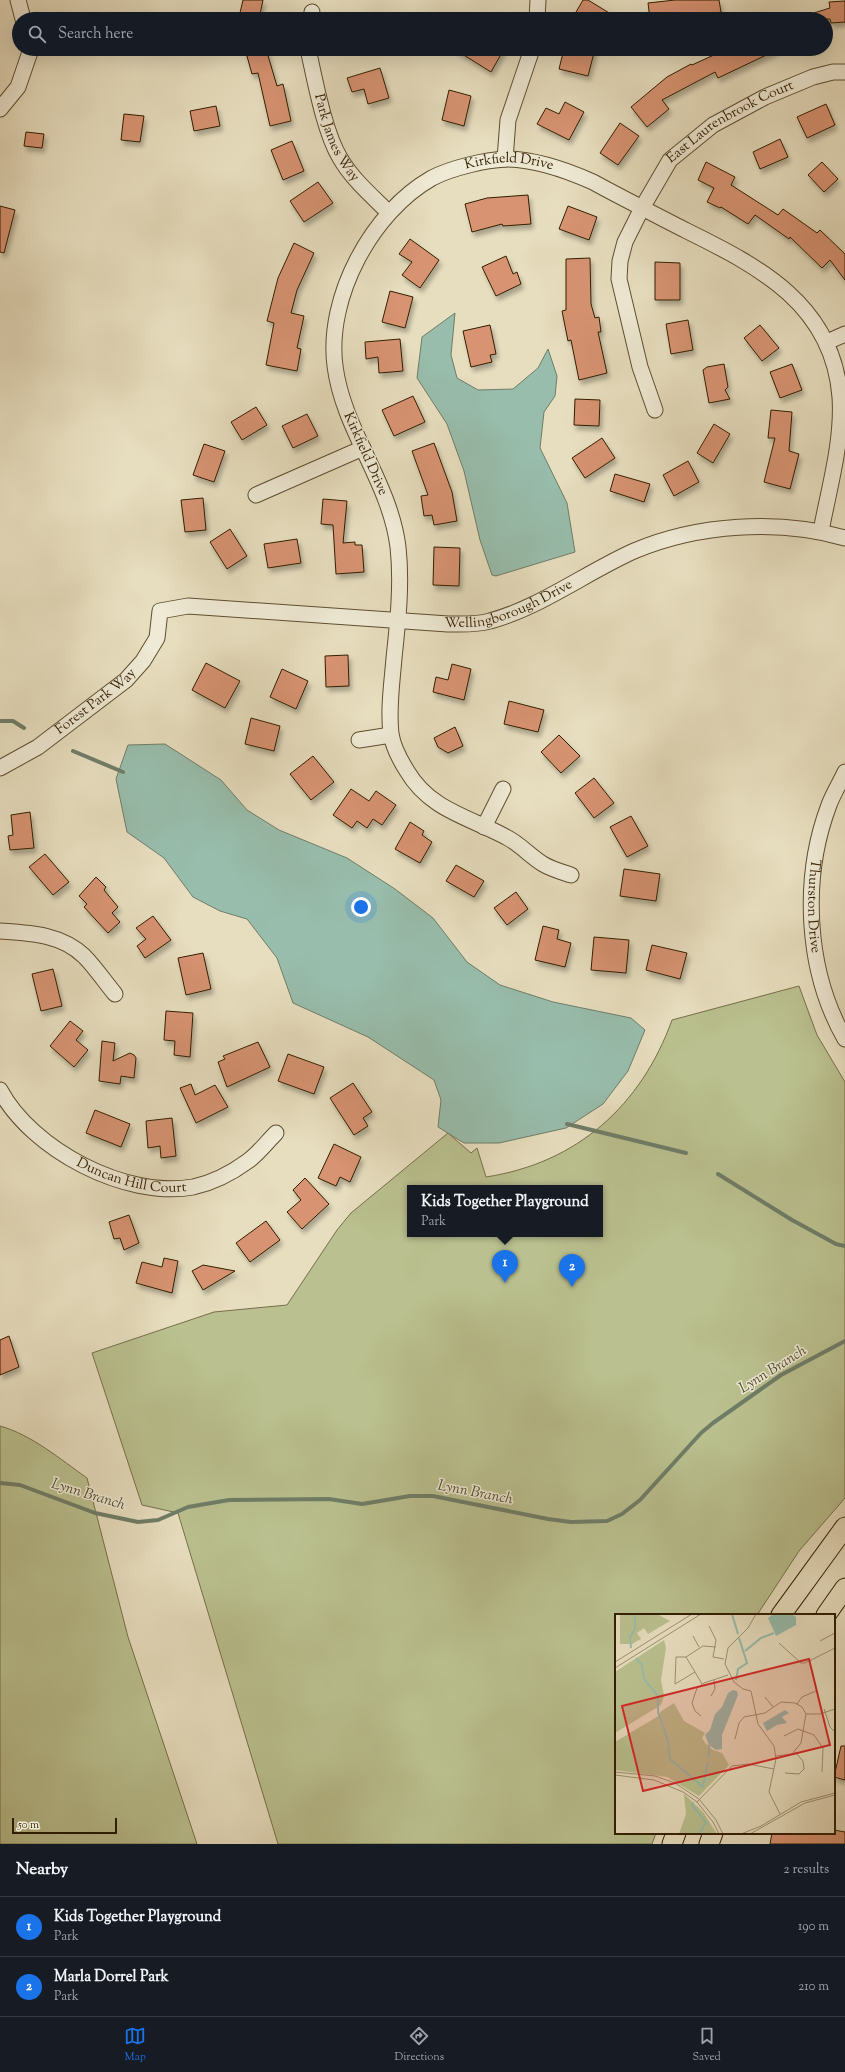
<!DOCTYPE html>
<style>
body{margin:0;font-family:"Sorts Mill Goudy",serif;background:#20242c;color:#f1f3f6}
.scale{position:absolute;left:12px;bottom:10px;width:105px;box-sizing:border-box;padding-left:4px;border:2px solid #321e00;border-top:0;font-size:11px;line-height:14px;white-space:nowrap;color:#321e00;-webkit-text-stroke:3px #efead5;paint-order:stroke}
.you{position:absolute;left:361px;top:907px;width:14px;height:14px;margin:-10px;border:3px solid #fff;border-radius:50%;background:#1a73e8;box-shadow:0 0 0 6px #1a73e833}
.badge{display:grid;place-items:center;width:26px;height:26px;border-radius:50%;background:#1a73e8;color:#fff;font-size:13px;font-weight:700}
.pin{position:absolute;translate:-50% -33px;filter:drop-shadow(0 1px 2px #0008)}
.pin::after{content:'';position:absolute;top:21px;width:14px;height:12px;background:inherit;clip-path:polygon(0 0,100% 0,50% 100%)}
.popup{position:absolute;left:407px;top:1185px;width:196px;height:52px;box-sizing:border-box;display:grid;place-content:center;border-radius:0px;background:#171b24;filter:drop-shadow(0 1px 3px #0005);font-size:13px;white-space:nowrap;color:#9ea1a6}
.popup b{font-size:15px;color:#f1f3f6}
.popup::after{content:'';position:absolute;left:50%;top:100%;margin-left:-8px;border:8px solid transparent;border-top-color:#171b24}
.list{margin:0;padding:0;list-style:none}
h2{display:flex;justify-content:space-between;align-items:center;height:52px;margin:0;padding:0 16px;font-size:17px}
h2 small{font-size:13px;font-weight:400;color:#9ea1a6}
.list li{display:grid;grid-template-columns:26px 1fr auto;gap:12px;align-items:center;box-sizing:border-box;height:60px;padding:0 16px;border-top:1px solid #363941}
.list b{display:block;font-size:15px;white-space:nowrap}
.list p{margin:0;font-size:13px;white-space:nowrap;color:#9ea1a6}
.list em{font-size:13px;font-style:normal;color:#9ea1a6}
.icon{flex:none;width:22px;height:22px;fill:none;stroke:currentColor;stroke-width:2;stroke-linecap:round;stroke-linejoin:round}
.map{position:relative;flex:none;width:845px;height:1844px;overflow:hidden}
.search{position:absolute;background:#171b24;box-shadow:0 4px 16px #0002;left:12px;right:12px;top:12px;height:44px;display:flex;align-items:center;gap:10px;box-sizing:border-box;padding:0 14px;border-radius:22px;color:#9ea1a6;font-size:15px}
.sheet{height:172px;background:#171b24}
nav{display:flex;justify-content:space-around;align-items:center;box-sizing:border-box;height:56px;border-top:1px solid #363941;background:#171b24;font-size:11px;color:#9ea1a6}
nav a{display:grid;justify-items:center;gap:2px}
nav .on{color:#1a73e8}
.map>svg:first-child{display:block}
.green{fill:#bac08f;stroke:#766f48;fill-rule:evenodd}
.water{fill:#98bdac;stroke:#6f7d67}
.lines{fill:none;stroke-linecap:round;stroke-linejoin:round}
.stream{stroke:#6f7d67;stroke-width:4}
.building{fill:#d79372;stroke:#321e00;filter:url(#shadow)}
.minor-casing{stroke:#5f4e30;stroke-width:17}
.major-casing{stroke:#321e00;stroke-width:21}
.minor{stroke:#efead5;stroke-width:15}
.major{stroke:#e7debf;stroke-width:19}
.labels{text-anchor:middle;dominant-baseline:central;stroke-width:3;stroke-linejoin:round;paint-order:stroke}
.street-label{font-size:14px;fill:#321e00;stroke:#efead5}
.water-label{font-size:15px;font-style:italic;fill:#514e34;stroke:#efead5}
.inset-river{fill:none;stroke:#98bdac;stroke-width:2}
.inset-road{fill:none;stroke:#9f9173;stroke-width:1}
.view{fill:#d62828;fill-opacity:0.15;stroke:#d62828;stroke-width:2}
.inset-edge{fill:none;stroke:#321e00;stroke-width:2}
</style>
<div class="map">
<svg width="845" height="1844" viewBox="0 0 845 1844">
<defs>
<filter id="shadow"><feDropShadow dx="2.5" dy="4.5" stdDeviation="2" flood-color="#0004"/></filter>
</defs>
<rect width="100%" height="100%" fill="#e7debf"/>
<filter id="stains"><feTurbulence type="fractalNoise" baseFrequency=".005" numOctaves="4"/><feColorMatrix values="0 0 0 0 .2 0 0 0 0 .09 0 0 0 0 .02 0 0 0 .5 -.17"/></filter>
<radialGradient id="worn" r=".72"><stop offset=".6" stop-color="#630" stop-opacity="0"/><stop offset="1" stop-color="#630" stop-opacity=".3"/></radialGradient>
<g class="green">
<path d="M799 986 817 1035 845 1082V1498L799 1551 757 1615H616V1833H656L652 1844H278L178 1513 142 1505 92 1353 214 1312 287 1305 337 1230 351 1213 448 1133 471 1153 477 1148 486 1177C577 1163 641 1106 672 1020ZM410 1188H600V1234H410Z"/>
<path d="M0 1426C32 1435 60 1459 87 1478L128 1637 197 1844H0Z"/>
</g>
<g class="water">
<polygon points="455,313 451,355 457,378 478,390 513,389 538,368 548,349 557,376 555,396 544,412 540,448 567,503 575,552 496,576 492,575 480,540 464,471 447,424 417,378 422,337"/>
<polygon points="165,744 221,780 247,810 279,830 347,858 395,889 433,918 467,962 500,985 553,1002 631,1018 645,1030 628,1071 603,1104 566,1128 499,1143 464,1143 438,1127 441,1100 434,1080 368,1037 293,1003 277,958 247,919 220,911 193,897 164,858 127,832 116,779 128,745"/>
</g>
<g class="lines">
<g class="stream">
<polyline points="0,721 13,721 24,728"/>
<polyline points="73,751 123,772"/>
<polyline points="567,1124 686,1153"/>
<polyline points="718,1174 792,1220 836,1244 845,1246"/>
<polyline points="0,1483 20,1485 95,1513 138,1522 158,1520 188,1507 229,1500 329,1499 362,1504 410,1496 433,1496 548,1519 571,1522 607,1521 622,1514 640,1500 701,1433 713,1423 781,1375 845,1341"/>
</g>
</g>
<g class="building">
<polygon points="243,0 263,0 259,19 239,17"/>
<polygon points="583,0 588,0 619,19 572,19"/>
<polygon points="675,0 719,0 721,12 689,19 650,19 648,3"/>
<polygon points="845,1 845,22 831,23 830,19 804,19 804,16 830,8 829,2"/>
<polygon points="245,49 266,49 277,86 283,84 291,121 270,126 258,73 252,74"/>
<polygon points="454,49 504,49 491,72"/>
<polygon points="564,49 595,49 588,76 559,69"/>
<polygon points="727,49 779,49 718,78 715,72 662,100 669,109 647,127 631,107 667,77 691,64 692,65"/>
<polygon points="380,68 389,98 368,104 364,89 352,92 347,78"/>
<polygon points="449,90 471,96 464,126 442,120"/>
<polygon points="565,102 584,112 569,140 537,124 546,108 559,114"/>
<polygon points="826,104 835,125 807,138 797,117"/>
<polygon points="216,106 220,126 194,131 190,111"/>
<polygon points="124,114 144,116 140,142 121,140"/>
<polygon points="620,123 639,136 618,165 600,153"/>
<polygon points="26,132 44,134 42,148 24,146"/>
<polygon points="780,139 788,157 760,169 753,152"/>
<polygon points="292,141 304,171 283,180 271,150"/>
<polygon points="706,162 735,177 731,185 778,215 783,209 817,233 820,230 845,254 845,280 830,260 822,268 790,237 789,239 755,215 748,224 721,207 720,208 707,202 714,188 698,180"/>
<polygon points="822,162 838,179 824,192 808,175"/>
<polygon points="318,182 333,203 304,222 290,201"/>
<polygon points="528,195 531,224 503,226 502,224 472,232 465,204 487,198"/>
<polygon points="0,206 15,210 4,253 0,252"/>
<polygon points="568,206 597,217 589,240 559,229"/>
<polygon points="410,239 439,260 420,288 402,275 412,262 399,254"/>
<polygon points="294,243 314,253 297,290 291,313 304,316 297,348 301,349 297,371 266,365 274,323 267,321 278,278"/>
<polygon points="506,256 513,274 517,272 521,284 496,296 482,267"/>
<polygon points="590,258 591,304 595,318 599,317 601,332 598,332 607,373 579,380 571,340 568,341 562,311 566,310 566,259"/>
<polygon points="655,262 680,263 680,300 655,300"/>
<polygon points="390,291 413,297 405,328 382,322"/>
<polygon points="688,320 693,350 671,354 666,324"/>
<polygon points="490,325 496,354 490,355 492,362 471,367 463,331"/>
<polygon points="760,325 779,348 762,361 744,338"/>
<polygon points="400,339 403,371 379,373 378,357 366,359 365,342"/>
<polygon points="724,364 728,387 725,390 730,399 709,403 703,370 707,367"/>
<polygon points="792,364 802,390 780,398 770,372"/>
<polygon points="413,396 425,422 394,436 382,410"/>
<polygon points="575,399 600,400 599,426 574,425"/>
<polygon points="256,407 267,425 242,440 231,422"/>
<polygon points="771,410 792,412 789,451 799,454 790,489 764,482 775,438 768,438"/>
<polygon points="307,414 318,436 293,448 282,426"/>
<polygon points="714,424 730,434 713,463 697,453"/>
<polygon points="602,438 615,458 585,478 572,458"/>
<polygon points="434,443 452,492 457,521 434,525 432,515 424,516 421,496 428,495 412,451"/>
<polygon points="204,444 225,451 214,482 193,475"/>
<polygon points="688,461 699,482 674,496 663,475"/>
<polygon points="615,474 650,484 644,502 610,491"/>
<polygon points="203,498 206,530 185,532 181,500"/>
<polygon points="323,499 347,501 343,543 355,542 355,545 362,545 364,572 336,574 333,525 321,524"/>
<polygon points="230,529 247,556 227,569 210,542"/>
<polygon points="297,539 301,563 268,568 264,544"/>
<polygon points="434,547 460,548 459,586 433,585"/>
<polygon points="348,655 349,686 326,687 325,656"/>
<polygon points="206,663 240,681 225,708 192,690"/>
<polygon points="452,664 471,669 464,700 433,692 436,677 448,680"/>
<polygon points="282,669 308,681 296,709 270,697"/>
<polygon points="509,701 544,710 538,732 504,724"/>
<polygon points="251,718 280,726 274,751 245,744"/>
<polygon points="455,727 463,746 448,753 438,747 434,738"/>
<polygon points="559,735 580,756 561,773 541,752"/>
<polygon points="313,756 334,782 311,800 290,774"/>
<polygon points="594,778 614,803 594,818 575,793"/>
<polygon points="351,789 369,801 376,791 396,805 382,825 373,819 367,828 357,821 352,828 333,815"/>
<polygon points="30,812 34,848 10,850 8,836 13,835 11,815"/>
<polygon points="631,816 648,846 627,857 610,827"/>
<polygon points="410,822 424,831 422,835 432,842 420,863 395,849"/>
<polygon points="45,854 69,882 53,895 29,867"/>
<polygon points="456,865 484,881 474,897 446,881"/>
<polygon points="624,869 660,874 656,901 620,896"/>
<polygon points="96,877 106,887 104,890 118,907 112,913 120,922 108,933 84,907 87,904 79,896"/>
<polygon points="516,892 528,909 507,925 494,908"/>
<polygon points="153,916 171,940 145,958 137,946 146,939 136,928"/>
<polygon points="543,926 559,930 557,939 571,943 565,967 535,960"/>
<polygon points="594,937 629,940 626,973 591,970"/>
<polygon points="652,945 687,953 680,979 646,970"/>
<polygon points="203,953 211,989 186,995 178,958"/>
<polygon points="53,969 62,1006 41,1011 32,974"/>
<polygon points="166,1011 193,1013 190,1057 174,1055 175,1041 164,1040"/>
<polygon points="70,1021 83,1031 76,1040 88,1050 74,1067 50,1046"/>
<polygon points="102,1041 115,1043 113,1061 130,1053 134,1055 136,1058 134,1078 121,1076 120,1084 99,1081"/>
<polygon points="258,1042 270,1067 227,1087 218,1062 225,1059 223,1056"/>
<polygon points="288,1054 324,1067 314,1094 278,1081"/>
<polygon points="353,1083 372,1112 363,1118 368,1126 354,1135 330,1098"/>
<polygon points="191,1084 195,1095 215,1085 228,1107 196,1123 180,1088"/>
<polygon points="95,1110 130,1124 121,1147 86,1133"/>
<polygon points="172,1118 176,1156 161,1158 160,1146 148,1148 146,1121"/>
<polygon points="334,1144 361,1157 350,1182 340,1177 336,1186 318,1178"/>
<polygon points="305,1178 329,1204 302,1229 287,1212 301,1200 293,1190"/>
<polygon points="129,1215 139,1243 124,1250 120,1238 114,1239 109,1222"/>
<polygon points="266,1221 280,1240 250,1262 236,1243"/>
<polygon points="164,1258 178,1261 172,1293 136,1283 142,1262 162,1267"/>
<polygon points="203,1265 235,1271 203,1290 192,1271"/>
<polygon points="9,1336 19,1367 0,1375 0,1340"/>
<polygon points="841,1746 845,1746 845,1780 834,1777"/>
<polygon points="834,1830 845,1832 845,1844 770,1844 772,1833 834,1833"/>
</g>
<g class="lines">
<g class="minor-casing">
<g id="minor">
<polyline points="18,0 23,19"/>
<polyline points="311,19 312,12"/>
<polyline points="537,19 538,0"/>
<path id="s1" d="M308 49C315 80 324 131 340 158 352 179 372 196 389 213"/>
<polyline points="0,109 18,87 31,49"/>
<polyline points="505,159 508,120 532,49"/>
<polyline points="827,342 845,334"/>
<path id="s2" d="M655 410 640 367 619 279 620 261 625 242 642 208 670 160 713 125 765 97 813 77 833 72H845"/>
<polyline points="256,495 363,448"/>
<polyline points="359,740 391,735"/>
<path id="s3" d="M0 768 38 747 126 680 143 661 157 638 160 611 188 606 448 624C461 624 477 625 490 621 539 608 587 572 634 551 698 524 778 519 845 538"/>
<path id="s4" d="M845 772C840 783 833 794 829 805 801 879 806 971 845 1039"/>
<polyline points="484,827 503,789"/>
<path id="s5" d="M571 875C562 872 551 869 543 864 530 856 520 844 506 837 469 817 430 810 407 771 400 760 393 746 391 734 388 709 392 683 394 658 398 621 402 583 398 547 390 482 343 430 335 366 326 297 372 212 432 178 451 168 485 160 506 159 536 159 566 170 593 182 624 199 656 215 687 231 760 267 833 305 840 397 843 441 829 488 821 531"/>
<path d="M0 931C30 933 61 934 84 956 95 967 105 982 115 994"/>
<path id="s6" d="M0 1090C32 1150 126 1199 193 1187 212 1183 233 1172 248 1161 258 1154 267 1142 276 1133"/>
</g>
</g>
<g class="major-casing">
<g id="major">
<polyline points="781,1615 845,1527"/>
<polyline points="826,1615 845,1588"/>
<polyline points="672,1844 676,1833"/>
<polyline points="709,1844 713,1833"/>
</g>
</g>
<use href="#minor" class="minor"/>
<use href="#major" class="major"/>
</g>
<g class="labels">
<g class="street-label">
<text stroke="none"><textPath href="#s2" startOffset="339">East Laurenbrook Court</textPath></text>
<text stroke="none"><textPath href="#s1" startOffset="94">Park James Way</textPath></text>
<text stroke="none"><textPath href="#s5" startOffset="920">Kirkfield Drive</textPath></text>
<text transform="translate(365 454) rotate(66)">Kirkfield Drive</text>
<text stroke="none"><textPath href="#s3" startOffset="587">Wellingborough Drive</textPath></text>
<text stroke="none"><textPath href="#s3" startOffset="117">Forest Park Way</textPath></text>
<text stroke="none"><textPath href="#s4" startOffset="140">Thurston Drive</textPath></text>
<text stroke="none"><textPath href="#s6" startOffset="164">Duncan Hill Court</textPath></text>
</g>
<g class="water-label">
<text transform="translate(773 1370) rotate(-32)">Lynn Branch</text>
<text transform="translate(475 1493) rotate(11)">Lynn Branch</text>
<text transform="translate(88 1495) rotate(17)">Lynn Branch</text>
</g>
</g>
<g transform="translate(615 1614)">
<rect width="220" height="220" fill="#e7debf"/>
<path d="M5 0H42L55 7 33 20 29 14 22 19 26 25 17 30H5ZM49 26 51 34 46 66 49 82 46 91 0 119V58ZM59 89 69 107 90 119 87 124 90 129 98 136 107 139 114 151 84 182 52 163 0 156V128L45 101V98ZM69 180 88 198 102 220H64L71 200Z" fill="#bac08f"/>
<path d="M176 0 181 3V11L161 22 153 4 157 1ZM118 76 122 77 123 81 107 121V135L101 136 94 131 90 121 95 116 100 100 107 93 113 79ZM170 96 174 99 167 103 172 109 162 111 152 117 148 109Z" fill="#98bdac"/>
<path class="inset-river" d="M117 0 123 20M16 34 15 23 20 15V0M130 37 146 24 159 19M21 44 27 51 29 65 43 82V98L53 127 55 145 88 173M121 66 123 55 132 49 124 24M94 131V144M88 173 93 148M78 188 77 191 91 208 84 220"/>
<path class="inset-road" d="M141 0 133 14 113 34 110 50 119 68 128 75 136 77 143 110 159 132 161 145 154 178 165 200M94 12 101 26 98 43 109 45M78 22 84 33M205 27 220 19M164 29 186 49H190L220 34M71 43 88 32 101 33M0 48 77 0M0 54 86 0M80 58 60 70 61 43H71L80 58 87 70M96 82 100 75 99 66M150 83 158 93M182 90 187 83 201 77M209 95 215 113 220 118M191 100H205L220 95M86 102 80 97 77 89 82 74 89 69 113 61M169 122 183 115 199 121 208 134 207 158M120 125 124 109 129 103 150 99 166 88 180 89 187 93 191 100 186 129 177 140 161 142M0 158 40 162 60 169 84 185 101 206 108 220M170 159 184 160 189 155 188 147 180 138M0 161 39 166 68 178 82 188 98 208 104 220M82 188 117 152 133 150 159 155M126 220 146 212 186 188 220 179M135 220 190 189 220 181"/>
<path class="view" d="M194 45 215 131 28 177 7 92Z"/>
<rect width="220" height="220" class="inset-edge"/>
</g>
<rect width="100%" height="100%" filter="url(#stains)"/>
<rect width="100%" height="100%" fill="url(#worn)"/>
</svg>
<div class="scale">50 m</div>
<div class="you"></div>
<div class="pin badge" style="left:505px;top:1283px">1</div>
<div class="popup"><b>Kids Together Playground</b>Park</div>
<div class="pin badge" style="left:572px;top:1287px">2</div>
<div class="search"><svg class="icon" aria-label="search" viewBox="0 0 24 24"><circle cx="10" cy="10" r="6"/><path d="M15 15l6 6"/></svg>Search here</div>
</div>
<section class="sheet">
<h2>Nearby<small>2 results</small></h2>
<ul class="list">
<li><span class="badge">1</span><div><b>Kids Together Playground</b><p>Park</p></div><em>190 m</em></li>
<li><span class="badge">2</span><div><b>Marla Dorrel Park</b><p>Park</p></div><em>210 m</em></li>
</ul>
</section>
<nav>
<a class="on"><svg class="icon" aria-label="map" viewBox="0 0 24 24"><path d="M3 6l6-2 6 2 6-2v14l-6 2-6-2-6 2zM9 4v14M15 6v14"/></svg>Map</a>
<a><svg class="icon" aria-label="directions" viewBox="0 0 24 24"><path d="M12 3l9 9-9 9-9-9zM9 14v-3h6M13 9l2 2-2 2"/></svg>Directions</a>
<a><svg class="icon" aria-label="saved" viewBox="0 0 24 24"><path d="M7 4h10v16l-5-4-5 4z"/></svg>Saved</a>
</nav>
